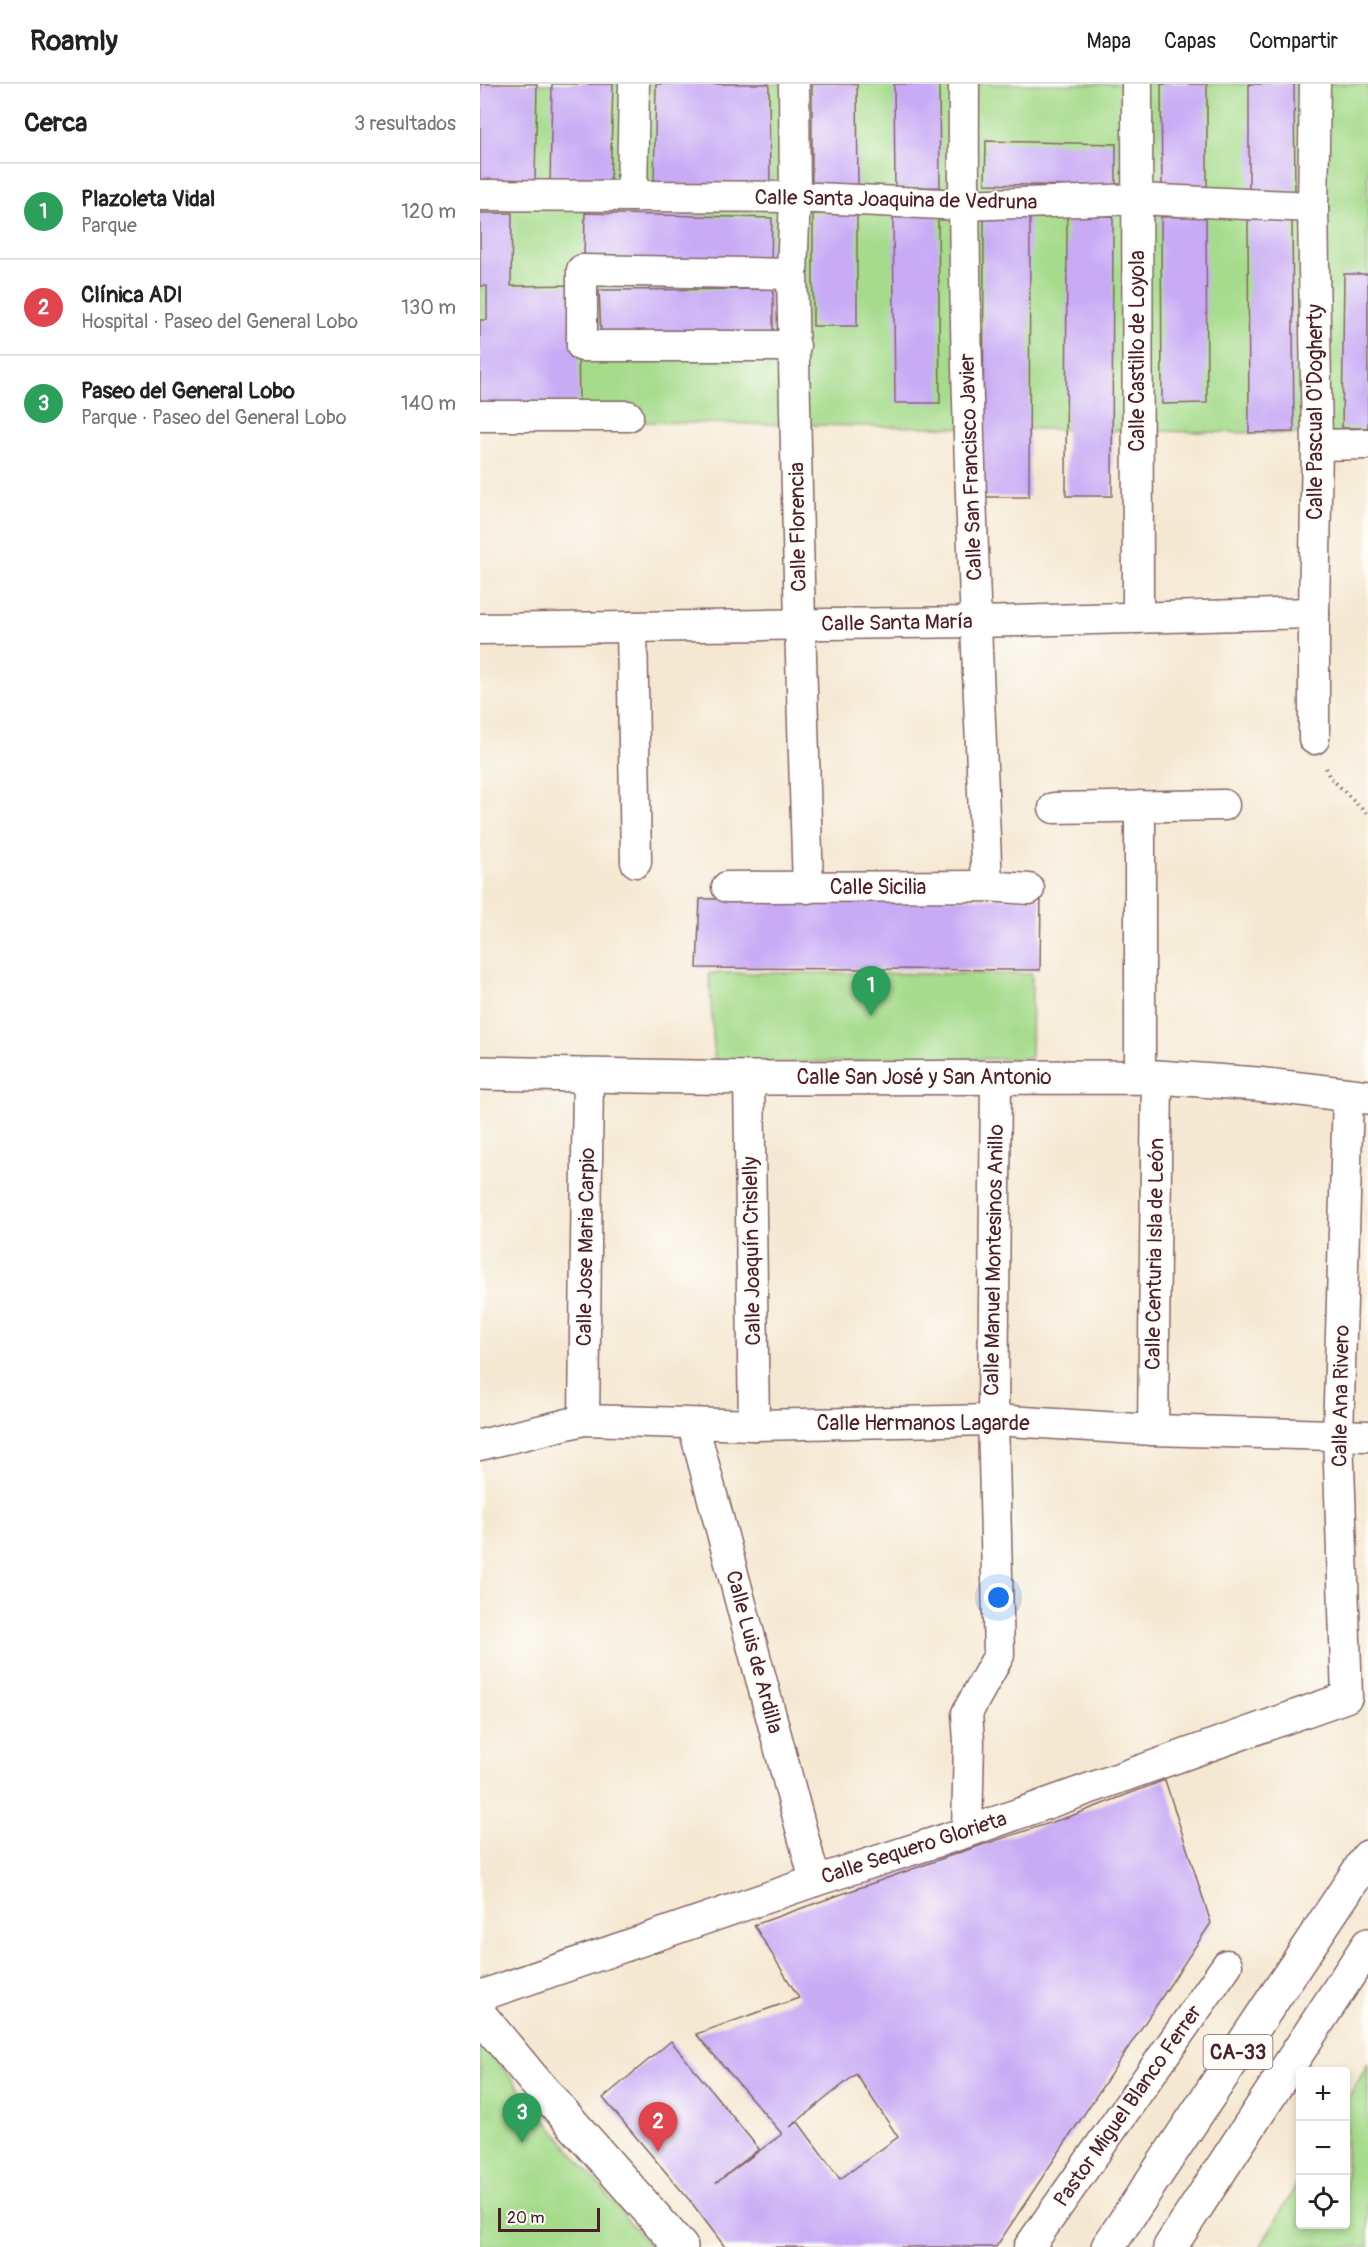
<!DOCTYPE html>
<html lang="es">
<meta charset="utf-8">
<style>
body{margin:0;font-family:Pangolin,sans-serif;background:#f6f6f6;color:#222}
.controls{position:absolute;right:18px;bottom:18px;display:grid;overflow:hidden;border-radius:6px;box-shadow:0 3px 9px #0003}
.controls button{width:54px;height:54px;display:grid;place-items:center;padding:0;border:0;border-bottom:2px solid #e0e0e0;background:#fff;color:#222;font:30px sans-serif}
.scale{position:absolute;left:18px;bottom:15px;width:102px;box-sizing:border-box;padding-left:6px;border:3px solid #4a1f2b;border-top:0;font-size:16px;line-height:21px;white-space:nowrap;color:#4a1f2b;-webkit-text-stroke:4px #fdfcf7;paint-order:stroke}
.you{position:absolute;left:519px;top:1514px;width:21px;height:21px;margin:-15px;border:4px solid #fff;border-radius:50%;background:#1a73e8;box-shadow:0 0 0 9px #1a73e833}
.badge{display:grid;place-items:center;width:39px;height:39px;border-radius:50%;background:#b5179e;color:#fff;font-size:20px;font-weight:700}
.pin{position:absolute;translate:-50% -50px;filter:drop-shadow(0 2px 3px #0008)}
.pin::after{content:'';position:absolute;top:32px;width:21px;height:18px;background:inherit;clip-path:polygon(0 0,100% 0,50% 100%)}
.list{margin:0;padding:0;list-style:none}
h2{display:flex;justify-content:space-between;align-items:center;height:78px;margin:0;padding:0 24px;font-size:26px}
h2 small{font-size:20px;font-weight:400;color:#767676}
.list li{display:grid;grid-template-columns:39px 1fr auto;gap:18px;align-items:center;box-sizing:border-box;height:96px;padding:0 24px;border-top:2px solid #e0e0e0}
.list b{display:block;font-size:22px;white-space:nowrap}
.list p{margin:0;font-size:20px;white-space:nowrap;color:#767676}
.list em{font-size:20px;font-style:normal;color:#767676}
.icon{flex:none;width:33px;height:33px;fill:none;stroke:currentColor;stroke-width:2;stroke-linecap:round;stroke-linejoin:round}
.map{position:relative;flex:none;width:888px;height:2163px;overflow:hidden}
header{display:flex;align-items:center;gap:36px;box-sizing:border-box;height:84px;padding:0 30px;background:#fff;border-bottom:2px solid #e0e0e0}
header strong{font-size:28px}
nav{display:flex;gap:33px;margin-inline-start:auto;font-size:21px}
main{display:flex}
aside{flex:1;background:#fff}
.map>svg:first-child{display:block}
.green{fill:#a6db8c;stroke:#787d5c;stroke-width:1.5}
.building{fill:#c8aaf5;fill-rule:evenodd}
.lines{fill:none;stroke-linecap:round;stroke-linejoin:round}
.street-casing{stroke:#866565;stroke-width:33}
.secondary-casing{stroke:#866565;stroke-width:36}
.highway-casing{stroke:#866565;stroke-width:36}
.path{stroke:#866565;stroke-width:4;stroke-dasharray:1.5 4.5;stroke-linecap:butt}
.street{stroke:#fff;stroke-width:30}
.secondary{stroke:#fff;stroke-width:33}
.highway{stroke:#fff;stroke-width:33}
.labels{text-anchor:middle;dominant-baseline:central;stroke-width:4.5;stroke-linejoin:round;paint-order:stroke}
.shield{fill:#fdfcf7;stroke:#806168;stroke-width:1.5}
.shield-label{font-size:20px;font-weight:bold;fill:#4a1f2b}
.street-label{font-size:21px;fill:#4a1f2b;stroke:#fdfcf7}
</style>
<header>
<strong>Roamly</strong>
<nav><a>Mapa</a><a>Capas</a><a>Compartir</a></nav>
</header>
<main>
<aside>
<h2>Cerca<small>3 resultados</small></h2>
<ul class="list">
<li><span class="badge" style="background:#2e9e5b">1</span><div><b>Plazoleta Vidal</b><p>Parque</p></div><em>120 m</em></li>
<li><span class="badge" style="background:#e0444e">2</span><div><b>Clínica ADI</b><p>Hospital · Paseo del General Lobo</p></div><em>130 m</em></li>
<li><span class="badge" style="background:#2e9e5b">3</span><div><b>Paseo del General Lobo</b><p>Parque · Paseo del General Lobo</p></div><em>140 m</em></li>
</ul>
</aside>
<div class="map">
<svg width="888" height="2163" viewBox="0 0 888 2163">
<rect width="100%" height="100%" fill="#fdfcf7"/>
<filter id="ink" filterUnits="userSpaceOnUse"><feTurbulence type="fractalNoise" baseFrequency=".0167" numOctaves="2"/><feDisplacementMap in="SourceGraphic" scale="12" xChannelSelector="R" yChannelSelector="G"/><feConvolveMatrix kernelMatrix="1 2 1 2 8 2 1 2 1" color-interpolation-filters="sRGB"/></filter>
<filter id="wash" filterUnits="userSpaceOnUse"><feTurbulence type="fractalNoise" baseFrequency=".008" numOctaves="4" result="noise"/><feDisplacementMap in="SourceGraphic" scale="24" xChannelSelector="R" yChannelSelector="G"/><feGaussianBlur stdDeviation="1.35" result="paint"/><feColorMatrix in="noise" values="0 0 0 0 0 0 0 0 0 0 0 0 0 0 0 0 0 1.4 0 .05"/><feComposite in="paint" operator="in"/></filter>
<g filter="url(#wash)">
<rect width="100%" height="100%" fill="#f5e8d2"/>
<g class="green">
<polygon points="0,0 888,0 888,351 0,335"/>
<polygon points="229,889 552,890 551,974 235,980"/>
<polygon points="0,1956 170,2163 0,2163"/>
<polygon points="888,1980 888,2163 780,2163 820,2095 820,2140 866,2140 866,2018"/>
</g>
<g id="blocks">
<g class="building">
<polygon points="0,0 57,0 55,96 0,96"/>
<polygon points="72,0 133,0 130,102 70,101"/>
<polygon points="176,0 289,0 290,102 174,101"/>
<polygon points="332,0 377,0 378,104 332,105"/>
<polygon points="414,0 459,0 460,103 415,104"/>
<polygon points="681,0 727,0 727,106 682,106"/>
<polygon points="769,0 814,0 815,107 769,108"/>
<polygon points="506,57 636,60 636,103 505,100"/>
<polygon points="0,129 32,129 31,202 97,201 99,318 0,319 0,236 7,236 7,202 0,202"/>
<polygon points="105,129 292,134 291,179 104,175"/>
<polygon points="377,129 377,242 333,242 333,130"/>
<polygon points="458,131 460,319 415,319 413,132"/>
<polygon points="587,132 633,132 632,412 586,412"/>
<polygon points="726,132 727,319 682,320 681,133"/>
<polygon points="504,133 550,133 549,413 503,413"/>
<polygon points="768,136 812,136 814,348 769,349"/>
<polygon points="864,190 888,190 888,344 862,344"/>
<polygon points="293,205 293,252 121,250 119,206"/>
<polygon points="561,814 560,886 217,884 220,815"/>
<path d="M685 1696 731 1839 516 2163H245L211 2118 123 2014 191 1957 279 2065 236 2099 302 2050 216 1950 319 1914 274 1841 478 1769 591 1732ZM376 1990 418 2053 360 2095 318 2038 310 2043Z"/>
</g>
</g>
</g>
<g filter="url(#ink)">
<use href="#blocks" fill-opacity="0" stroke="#866565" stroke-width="1.5"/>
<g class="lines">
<g class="street-casing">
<g id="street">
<polyline points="314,0 315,113 312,190 320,540 328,804"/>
<path d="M484 0C482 267 496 535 507 802"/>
<polyline points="657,0 658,534"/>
<polyline points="0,111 315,113 483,121 657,115 833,123"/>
<polyline points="152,112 154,0"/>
<polyline points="312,190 102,186 102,262 315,262"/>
<polyline points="0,332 148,332"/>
<polyline points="837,361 888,360"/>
<polyline points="152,543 156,778"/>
<polyline points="0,545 496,538 834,529"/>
<polyline points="834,655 834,529 837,361 833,123 835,0"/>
<polyline points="660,722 660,994"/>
<polyline points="574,724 744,721"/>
<polyline points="247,803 507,802 549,805"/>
<polyline points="269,994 274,1341"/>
<polyline points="104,1336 108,991"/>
<polyline points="213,1340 335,1797"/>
<polyline points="673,1346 677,993"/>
<polyline points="0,1361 104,1336 274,1341 513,1336 673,1346 888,1352"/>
<polyline points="487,1748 489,1657 487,1629 519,1571 513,1336 516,992"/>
<polyline points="0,1912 335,1797 487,1748 867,1613 858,1352 868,1011"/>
<polyline points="549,2163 747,1881"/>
</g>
</g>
<g class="secondary-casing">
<g id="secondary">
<polyline points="0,989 269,994 677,993 777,1000 888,1013"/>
<polyline points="0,1931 53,1995 201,2163"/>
</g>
</g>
<g class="highway-casing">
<g id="highway">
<polyline points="628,2163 888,1773"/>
<polyline points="690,2163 888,1861"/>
</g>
</g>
<polyline class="path" points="846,684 849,692 888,731"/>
<use href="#street" class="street"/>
<use href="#secondary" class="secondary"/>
<use href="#highway" class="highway"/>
</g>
</g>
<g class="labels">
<rect class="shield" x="723.5" y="1951" width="69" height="34" rx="4.5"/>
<g class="shield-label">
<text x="758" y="1968">CA-33</text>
</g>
<g class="street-label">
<text transform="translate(416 116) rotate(1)">Calle Santa Joaquina de Vedruna</text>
<text transform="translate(657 267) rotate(-90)">Calle Castillo de Loyola</text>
<text transform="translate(835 328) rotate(-90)">Calle Pascual O'Dogherty</text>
<text transform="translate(491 383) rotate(-92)">Calle San Francisco Javier</text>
<text transform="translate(318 443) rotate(-91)">Calle Florencia</text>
<text transform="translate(417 539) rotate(-1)">Calle Santa María</text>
<text x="398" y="803">Calle Sicilia</text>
<text x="444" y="993">Calle San José y San Antonio</text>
<text transform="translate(106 1163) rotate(-89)">Calle Jose Maria Carpio</text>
<text transform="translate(272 1167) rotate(-91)">Calle Joaquín Crislelly</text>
<text transform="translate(675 1170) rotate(-89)">Calle Centuria Isla de León</text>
<text transform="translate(514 1176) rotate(-89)">Calle Manuel Montesinos Anillo</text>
<text transform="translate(861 1312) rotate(-89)">Calle Ana Rivero</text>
<text x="443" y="1339">Calle Hermanos Lagarde</text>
<text transform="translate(274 1568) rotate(75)">Calle Luis de Ardilla</text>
<text transform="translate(434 1764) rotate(-18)">Calle Sequero Glorieta</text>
<text transform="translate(648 2022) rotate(-55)">Pastor Miguel Blanco Ferrer</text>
</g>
</g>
</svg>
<div class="controls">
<button>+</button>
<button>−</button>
<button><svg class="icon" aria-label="locate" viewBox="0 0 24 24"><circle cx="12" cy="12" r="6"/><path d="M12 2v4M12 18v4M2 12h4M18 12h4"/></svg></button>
</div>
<div class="scale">20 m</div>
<div class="you"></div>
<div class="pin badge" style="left:391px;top:932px;background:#2e9e5b">1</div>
<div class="pin badge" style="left:178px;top:2068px;background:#e0444e">2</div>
<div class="pin badge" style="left:42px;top:2059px;background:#2e9e5b">3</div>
</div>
</main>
